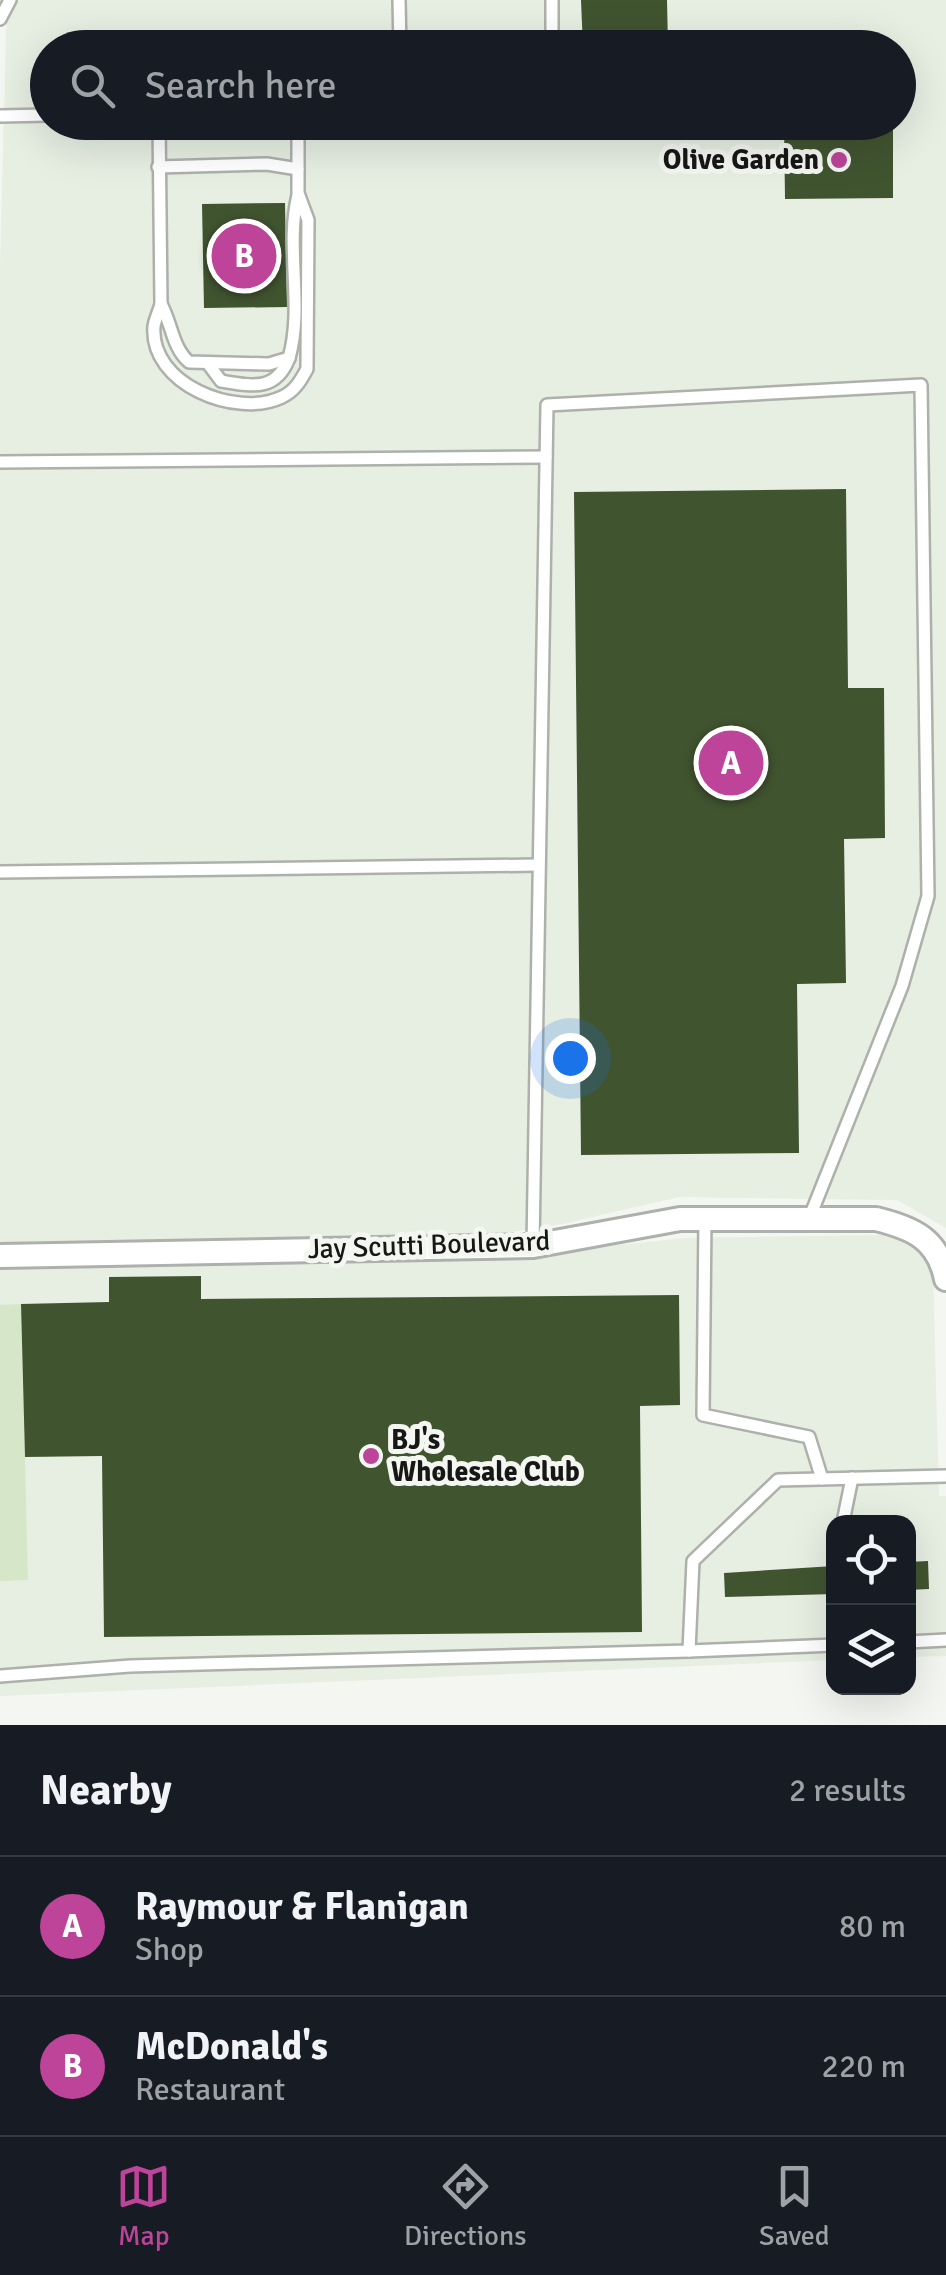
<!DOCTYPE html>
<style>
body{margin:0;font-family:Signika,sans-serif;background:#20242c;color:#f1f3f6}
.controls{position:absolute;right:30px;bottom:30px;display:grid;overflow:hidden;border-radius:20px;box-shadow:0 10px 40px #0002}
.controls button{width:90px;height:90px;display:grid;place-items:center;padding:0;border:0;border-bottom:2px solid #363941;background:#171b24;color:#f1f3f6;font:50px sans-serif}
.you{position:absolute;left:570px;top:1058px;width:35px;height:35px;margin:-25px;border:8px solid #fff;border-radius:50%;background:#1a73e8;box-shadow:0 0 0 15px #1a73e833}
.badge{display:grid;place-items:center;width:65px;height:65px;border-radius:50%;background:#bd4499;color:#fff;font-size:32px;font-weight:700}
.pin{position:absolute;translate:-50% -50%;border:5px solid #fff;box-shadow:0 2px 10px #0006}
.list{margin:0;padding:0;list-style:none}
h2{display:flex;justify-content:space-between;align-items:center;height:130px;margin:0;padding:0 40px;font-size:42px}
h2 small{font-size:32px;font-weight:400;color:#9ea1a6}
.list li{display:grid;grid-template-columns:65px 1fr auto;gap:30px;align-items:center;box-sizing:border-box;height:140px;padding:0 40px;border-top:2px solid #363941}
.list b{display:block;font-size:38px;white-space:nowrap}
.list p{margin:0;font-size:32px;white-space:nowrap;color:#9ea1a6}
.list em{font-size:32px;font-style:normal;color:#9ea1a6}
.icon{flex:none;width:55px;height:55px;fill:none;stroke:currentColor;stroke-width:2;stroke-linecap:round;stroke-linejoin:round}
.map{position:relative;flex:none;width:946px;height:1725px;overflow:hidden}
.search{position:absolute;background:#171b24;box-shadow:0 10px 40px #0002;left:30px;right:30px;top:30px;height:110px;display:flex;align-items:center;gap:25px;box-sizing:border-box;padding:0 35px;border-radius:55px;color:#9ea1a6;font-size:38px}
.sheet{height:410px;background:#171b24}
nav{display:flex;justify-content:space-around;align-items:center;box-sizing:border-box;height:140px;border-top:2px solid #363941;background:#171b24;font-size:28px;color:#9ea1a6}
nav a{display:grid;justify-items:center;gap:5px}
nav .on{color:#bd4499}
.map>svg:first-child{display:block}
.built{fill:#e7eee2;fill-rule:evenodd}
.green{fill:#d5e7c8}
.building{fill:#415430}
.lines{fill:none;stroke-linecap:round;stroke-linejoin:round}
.service-casing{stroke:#aeb0ac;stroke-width:16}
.minor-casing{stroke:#aeb0ac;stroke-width:28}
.service{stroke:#fff;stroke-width:11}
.minor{stroke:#fff;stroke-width:22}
.poi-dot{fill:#bd4499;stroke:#f3f6f1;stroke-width:4}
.labels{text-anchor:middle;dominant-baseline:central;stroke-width:10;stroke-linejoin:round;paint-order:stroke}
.poi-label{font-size:28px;font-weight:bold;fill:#171816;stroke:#f3f6f1;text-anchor:end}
.street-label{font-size:28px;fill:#171816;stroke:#f3f6f1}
</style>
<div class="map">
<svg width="946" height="1725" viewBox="0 0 946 1725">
<rect width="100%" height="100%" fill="#f3f6f1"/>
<g class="built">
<path d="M7 0H946V1228L897 1200 679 1197 562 1224 505 1233 0 1244V268ZM48 48H898V122H48Z"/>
<polygon points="886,1235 919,1250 933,1277 939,1496 946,1496 946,1656 909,1657 908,1522 834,1522 833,1660 0,1696 0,1266 535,1254 684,1238"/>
</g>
<polygon class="green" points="21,1304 28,1580 0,1581 0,1305"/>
<g class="building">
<polygon points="581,0 667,0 668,48 583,48"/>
<polygon points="784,122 893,122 893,198 785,199"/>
<polygon points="285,203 287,307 204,308 202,204"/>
<polygon points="846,489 848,688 884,688 885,838 844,839 846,983 797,984 799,1153 581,1155 574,492"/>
<polygon points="201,1276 201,1299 679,1295 680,1405 640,1406 642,1632 104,1637 102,1456 25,1457 21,1304 109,1302 109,1277"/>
<polygon points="928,1561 929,1589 908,1590 908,1562"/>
<polygon points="834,1566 834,1594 725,1597 724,1573"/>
</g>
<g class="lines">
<g class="service-casing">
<g id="service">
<polyline points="399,0 400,48"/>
<polyline points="552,0 552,48"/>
<polyline points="0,19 10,0"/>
<polyline points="0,116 48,115"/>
<path d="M159 122 161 304C159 311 155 320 154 326 149 384 236 419 282 397 295 391 301 380 307 369L308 220 298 193V122"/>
<polyline points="158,167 267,164 298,169"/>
<path d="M161 304C172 324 172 347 189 362L269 364 289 358C304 305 285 248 298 195"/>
<path d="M209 365 221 381C252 386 276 392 289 358"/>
<polyline points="0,462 546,457"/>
<polyline points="0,872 537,865"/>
<polyline points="705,1218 703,1415 809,1437 822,1479"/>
<polyline points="533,1245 547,405 921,385 928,896 902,986 809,1219"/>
<polyline points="843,1522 852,1478"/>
<polyline points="908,1642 946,1640"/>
<polyline points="689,1651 834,1645"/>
<polyline points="0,1676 130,1666 689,1651 693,1561 778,1480 946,1476"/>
</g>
</g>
<g class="minor-casing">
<path id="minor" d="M0 1256 533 1246 680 1219H876C913 1228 938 1239 946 1279"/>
</g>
<use href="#service" class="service"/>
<use href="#minor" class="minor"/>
</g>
<g class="poi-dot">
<circle cx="839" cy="160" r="10"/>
<circle cx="371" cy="1456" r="10"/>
</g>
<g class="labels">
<g class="poi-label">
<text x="819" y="160">Olive Garden</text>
<text x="391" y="1440" text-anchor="start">BJ's<tspan x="391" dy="32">Wholesale Club</tspan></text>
</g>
<g class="street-label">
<text transform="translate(429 1245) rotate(-2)">Jay Scutti Boulevard</text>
</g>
</g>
</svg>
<div class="controls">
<button><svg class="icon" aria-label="locate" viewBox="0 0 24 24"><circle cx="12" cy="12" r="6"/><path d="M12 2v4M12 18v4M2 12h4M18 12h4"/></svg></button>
<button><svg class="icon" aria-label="layers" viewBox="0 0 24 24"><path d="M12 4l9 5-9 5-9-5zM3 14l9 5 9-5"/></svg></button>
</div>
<div class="you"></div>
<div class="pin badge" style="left:731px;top:763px">A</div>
<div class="pin badge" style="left:244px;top:256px">B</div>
<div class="search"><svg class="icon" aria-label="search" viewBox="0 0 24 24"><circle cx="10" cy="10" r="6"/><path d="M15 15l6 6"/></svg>Search here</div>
</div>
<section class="sheet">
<h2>Nearby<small>2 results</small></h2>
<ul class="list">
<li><span class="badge">A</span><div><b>Raymour &amp; Flanigan</b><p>Shop</p></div><em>80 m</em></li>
<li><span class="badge">B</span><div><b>McDonald's</b><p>Restaurant</p></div><em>220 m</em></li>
</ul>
</section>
<nav>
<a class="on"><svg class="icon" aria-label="map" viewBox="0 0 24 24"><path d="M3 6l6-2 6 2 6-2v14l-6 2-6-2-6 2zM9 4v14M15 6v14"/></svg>Map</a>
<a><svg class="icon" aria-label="directions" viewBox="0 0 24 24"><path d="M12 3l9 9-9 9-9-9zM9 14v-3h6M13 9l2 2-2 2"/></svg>Directions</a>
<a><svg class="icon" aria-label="saved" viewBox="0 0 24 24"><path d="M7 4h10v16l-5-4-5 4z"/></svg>Saved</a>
</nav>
